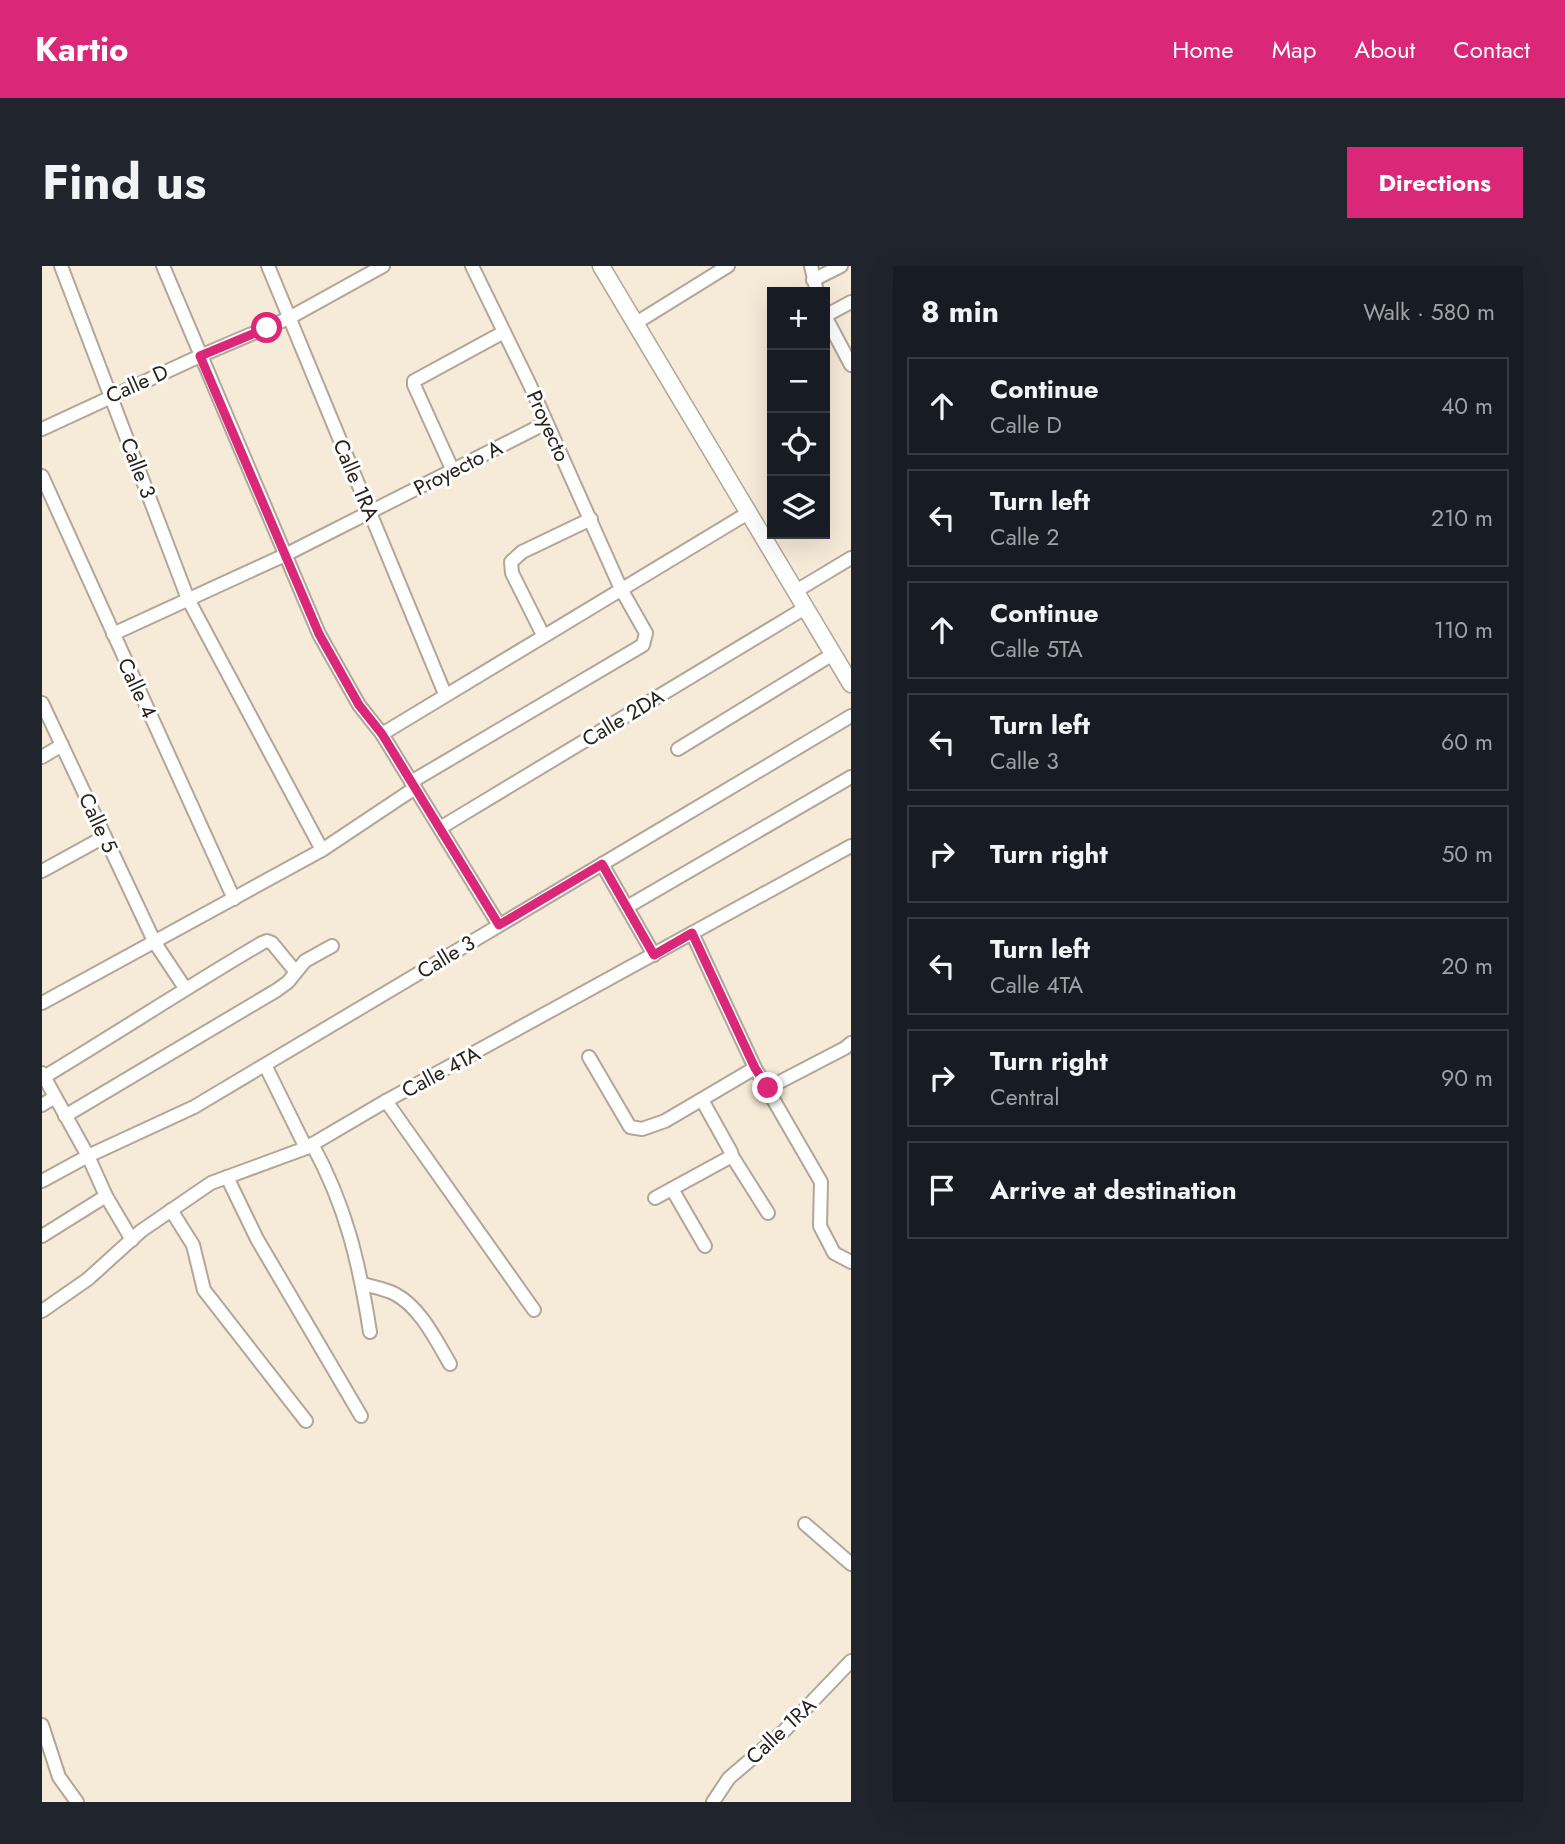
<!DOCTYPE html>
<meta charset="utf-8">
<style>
body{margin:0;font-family:Jost,sans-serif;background:#20242c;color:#f1f3f6}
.controls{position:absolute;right:21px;top:21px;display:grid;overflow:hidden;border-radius:0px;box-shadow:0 7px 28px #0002}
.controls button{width:63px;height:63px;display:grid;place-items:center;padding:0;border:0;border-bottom:2px solid #363941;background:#171b24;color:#f1f3f6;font:35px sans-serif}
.stop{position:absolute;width:21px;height:21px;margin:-16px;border:5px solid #db2777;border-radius:50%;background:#fff}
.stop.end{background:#db2777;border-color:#fff;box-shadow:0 2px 7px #0008}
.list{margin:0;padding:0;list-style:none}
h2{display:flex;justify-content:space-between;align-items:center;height:91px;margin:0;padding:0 28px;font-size:30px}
h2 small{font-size:23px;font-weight:400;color:#9ea1a6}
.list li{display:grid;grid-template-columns:46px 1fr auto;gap:21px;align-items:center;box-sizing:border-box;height:98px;margin:0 14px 14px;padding:0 14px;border:2px solid #363941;border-radius:0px}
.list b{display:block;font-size:26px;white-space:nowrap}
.list p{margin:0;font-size:23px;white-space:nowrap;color:#9ea1a6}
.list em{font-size:23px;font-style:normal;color:#9ea1a6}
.icon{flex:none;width:38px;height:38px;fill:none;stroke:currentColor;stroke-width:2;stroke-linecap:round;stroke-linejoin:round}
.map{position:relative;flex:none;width:809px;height:1536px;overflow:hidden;border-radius:0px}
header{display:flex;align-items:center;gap:42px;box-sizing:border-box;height:98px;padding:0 35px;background:#db2777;color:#fff}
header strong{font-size:33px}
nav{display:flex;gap:38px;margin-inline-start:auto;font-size:24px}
.intro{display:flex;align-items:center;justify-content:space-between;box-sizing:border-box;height:168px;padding:0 42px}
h1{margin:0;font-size:49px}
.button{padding:18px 32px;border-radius:0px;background:#db2777;color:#fff;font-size:24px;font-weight:700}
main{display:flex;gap:42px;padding:0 42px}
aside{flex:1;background:#171b24;border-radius:0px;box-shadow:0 7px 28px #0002}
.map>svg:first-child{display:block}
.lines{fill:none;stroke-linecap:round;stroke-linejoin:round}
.street-casing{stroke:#b2a796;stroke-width:16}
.secondary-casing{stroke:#b2a796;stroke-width:19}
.street{stroke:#fff;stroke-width:12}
.secondary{stroke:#fff;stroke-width:16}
.route{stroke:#db2777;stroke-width:9}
.labels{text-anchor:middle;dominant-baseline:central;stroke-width:6;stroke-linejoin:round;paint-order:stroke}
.street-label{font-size:21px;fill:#27231c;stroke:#fff}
</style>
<header>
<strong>Kartio</strong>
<nav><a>Home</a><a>Map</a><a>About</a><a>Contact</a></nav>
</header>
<div class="intro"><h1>Find us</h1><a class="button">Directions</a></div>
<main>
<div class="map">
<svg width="809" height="1536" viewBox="0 0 809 1536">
<rect width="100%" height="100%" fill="#f6ead9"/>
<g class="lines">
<g class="street-casing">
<g id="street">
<polyline points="19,0 146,333 280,584"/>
<polyline points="121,0 277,368 317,439 340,468 457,659"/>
<polyline points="226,0 403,428"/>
<polyline points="769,0 775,26"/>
<polyline points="771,14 799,0"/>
<polyline points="783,50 809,99"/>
<polyline points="783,50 809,36"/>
<polyline points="594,57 686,0"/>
<polyline points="0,163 158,90 247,52 341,0"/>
<polyline points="411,205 372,119 372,115 462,66"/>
<polyline points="0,210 192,633"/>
<polyline points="754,325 809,292"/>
<polyline points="71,368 243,289 504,157"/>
<polyline points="501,369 470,307 469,296 480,286 549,253"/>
<polyline points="0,437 113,677 143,722"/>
<polyline points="340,468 706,247"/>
<polyline points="636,483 791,388"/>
<polyline points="0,491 20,479"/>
<polyline points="369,516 601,379 604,367 579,323 487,117 430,0"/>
<polyline points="398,562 763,342"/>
<polyline points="560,598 612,689"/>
<polyline points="0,605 62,571"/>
<polyline points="585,641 809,511"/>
<polyline points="650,667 713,802 779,916 778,960 792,987 809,996"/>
<polyline points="0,737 280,584 373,522"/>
<polyline points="547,791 588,861 600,863 623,855 713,802"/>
<polyline points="223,799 264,882"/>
<polyline points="0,807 46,890 64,930 90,974"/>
<path d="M2 811C75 767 147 720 220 677L225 675 230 677 253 705"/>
<polyline points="726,822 803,782 809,777"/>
<polyline points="344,835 492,1044"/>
<polyline points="0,839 13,831"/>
<polyline points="23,850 235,724 246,716 263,695 290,680"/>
<path d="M270 878C304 940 317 996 328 1066"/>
<polyline points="690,890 726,947"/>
<polyline points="185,911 215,973 319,1150"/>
<polyline points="0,915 46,890 152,841 809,450"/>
<polyline points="630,923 663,980"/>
<polyline points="613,932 690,890 689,886 660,834"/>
<polyline points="129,944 151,979 162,1024 264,1155"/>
<polyline points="0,970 64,930"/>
<path d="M321 1018C331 1021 343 1023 353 1028 378 1041 394 1074 408 1098"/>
<polyline points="0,1045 46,1013 99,965 169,917 264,882 344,835 809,580"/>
<polyline points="763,1258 809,1298"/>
<polyline points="0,1459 17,1511 35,1536"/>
<polyline points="671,1536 687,1512 742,1465 809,1395"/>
</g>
</g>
<g class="secondary-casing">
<polyline id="secondary" points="559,0 809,418"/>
</g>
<use href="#street" class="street"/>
<use href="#secondary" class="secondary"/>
</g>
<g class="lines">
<polyline class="route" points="225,62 158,90 277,368 317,439 340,468 457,659 560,598 612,689 650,667 713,802 726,822"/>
</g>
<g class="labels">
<g class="street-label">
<text transform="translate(95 118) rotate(-24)">Calle D</text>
<text transform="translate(506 160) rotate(66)">Proyecto</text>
<text transform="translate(96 202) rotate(69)">Calle 3</text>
<text transform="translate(416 202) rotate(-27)">Proyecto A</text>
<text transform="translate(314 214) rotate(67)">Calle 1RA</text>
<text transform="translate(95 422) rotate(65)">Calle 4</text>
<text transform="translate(581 452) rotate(-31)">Calle 2DA</text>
<text transform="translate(56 557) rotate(65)">Calle 5</text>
<text transform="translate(404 691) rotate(-31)">Calle 3</text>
<text transform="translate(399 806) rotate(-28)">Calle 4TA</text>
<text transform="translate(739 1465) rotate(-43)">Calle 1RA</text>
</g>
</g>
</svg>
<div class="controls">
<button>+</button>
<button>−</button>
<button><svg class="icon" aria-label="locate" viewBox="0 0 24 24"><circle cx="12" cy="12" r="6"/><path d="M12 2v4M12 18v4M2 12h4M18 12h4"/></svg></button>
<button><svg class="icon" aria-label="layers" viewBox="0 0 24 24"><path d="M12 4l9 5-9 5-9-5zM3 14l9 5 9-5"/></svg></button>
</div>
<div class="stop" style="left:225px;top:62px"></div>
<div class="stop end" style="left:726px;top:822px"></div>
</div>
<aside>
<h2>8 min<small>Walk · 580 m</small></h2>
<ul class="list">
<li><svg class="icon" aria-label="ahead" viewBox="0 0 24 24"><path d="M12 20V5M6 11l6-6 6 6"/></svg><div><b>Continue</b><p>Calle D</p></div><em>40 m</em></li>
<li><svg class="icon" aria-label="left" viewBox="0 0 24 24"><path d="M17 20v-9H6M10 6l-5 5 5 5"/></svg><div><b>Turn left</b><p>Calle 2</p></div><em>210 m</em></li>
<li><svg class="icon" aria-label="ahead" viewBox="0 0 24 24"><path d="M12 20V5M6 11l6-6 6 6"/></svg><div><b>Continue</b><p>Calle 5TA</p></div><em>110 m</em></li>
<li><svg class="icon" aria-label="left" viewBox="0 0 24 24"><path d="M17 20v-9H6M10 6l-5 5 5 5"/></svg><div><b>Turn left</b><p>Calle 3</p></div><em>60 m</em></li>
<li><svg class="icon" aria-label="right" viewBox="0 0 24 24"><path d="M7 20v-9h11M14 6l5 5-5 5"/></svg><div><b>Turn right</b></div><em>50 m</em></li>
<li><svg class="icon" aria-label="left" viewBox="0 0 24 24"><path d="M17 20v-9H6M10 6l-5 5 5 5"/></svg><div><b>Turn left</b><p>Calle 4TA</p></div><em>20 m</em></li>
<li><svg class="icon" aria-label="right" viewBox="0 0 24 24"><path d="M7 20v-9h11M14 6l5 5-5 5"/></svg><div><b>Turn right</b><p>Central</p></div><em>90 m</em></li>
<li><svg class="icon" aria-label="arrive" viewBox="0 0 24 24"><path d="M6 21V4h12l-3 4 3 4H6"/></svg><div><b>Arrive at destination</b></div></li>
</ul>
</aside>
</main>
